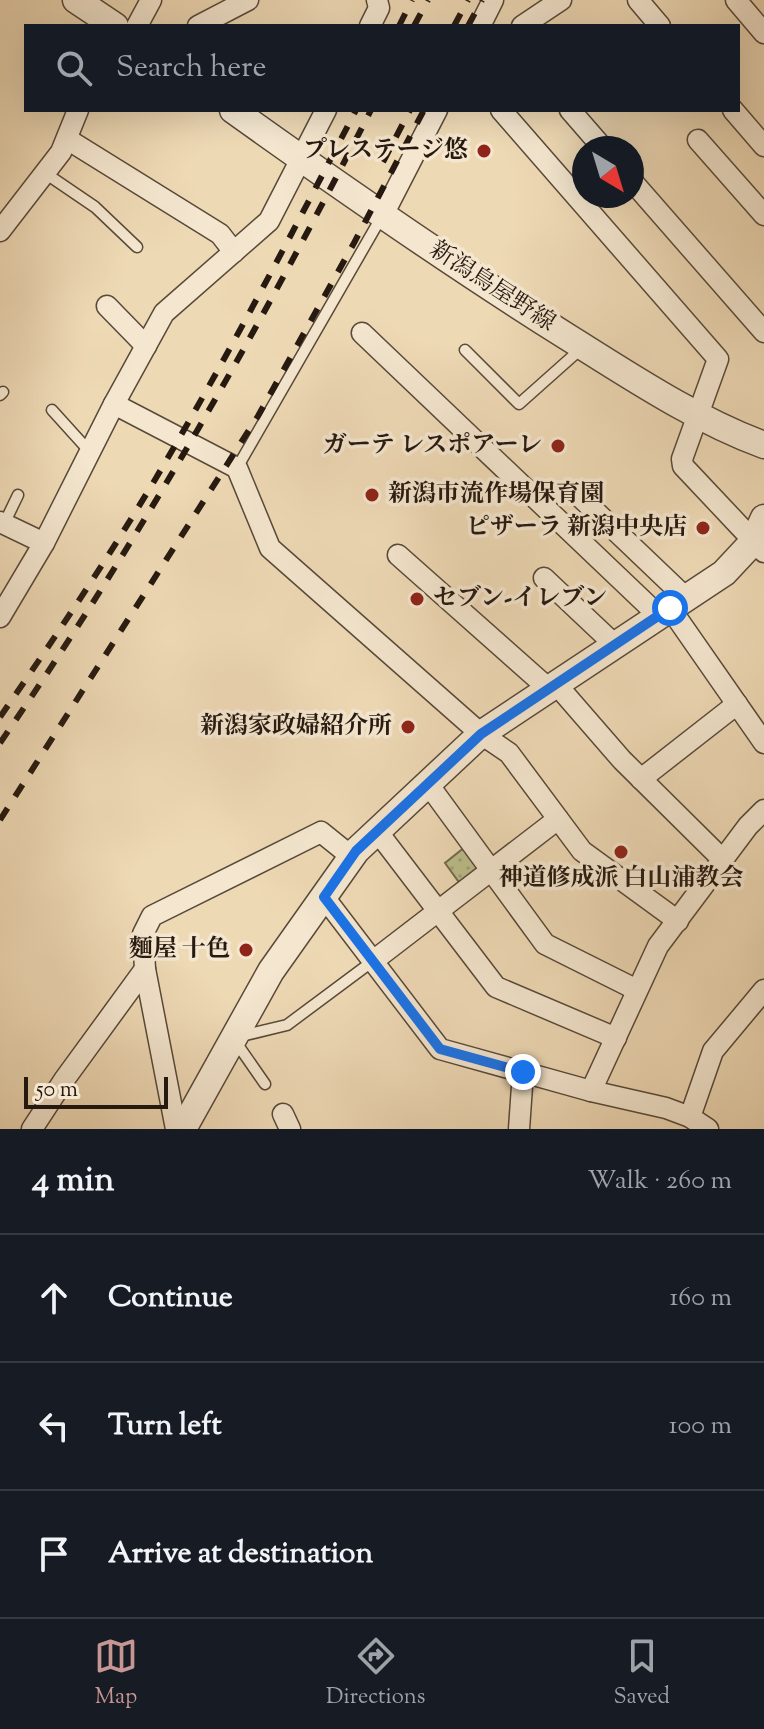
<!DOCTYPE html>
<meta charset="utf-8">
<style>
body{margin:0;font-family:"Sorts Mill Goudy","Noto Serif JP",serif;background:#242831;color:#f1f3f6}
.compass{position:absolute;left:572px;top:136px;width:72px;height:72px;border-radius:50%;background:#171b24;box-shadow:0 8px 32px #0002;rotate:142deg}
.scale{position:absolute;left:24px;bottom:20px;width:144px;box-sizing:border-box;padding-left:8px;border:4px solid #261910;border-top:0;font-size:22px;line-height:28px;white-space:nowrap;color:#261910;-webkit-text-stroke:6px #f4e6cf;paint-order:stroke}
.stop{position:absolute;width:24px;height:24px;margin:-18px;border:6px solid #1a73e8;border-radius:50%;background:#fff}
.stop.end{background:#1a73e8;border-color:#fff;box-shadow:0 2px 8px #0008}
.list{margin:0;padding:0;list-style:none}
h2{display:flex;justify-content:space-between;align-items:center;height:104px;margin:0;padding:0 32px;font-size:34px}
h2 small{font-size:26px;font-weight:400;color:#9ea1a6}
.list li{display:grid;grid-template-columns:52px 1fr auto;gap:24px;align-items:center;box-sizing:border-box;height:128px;padding:0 32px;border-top:2px solid #363941}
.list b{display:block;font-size:30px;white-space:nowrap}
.list em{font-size:26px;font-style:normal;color:#9ea1a6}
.icon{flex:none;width:44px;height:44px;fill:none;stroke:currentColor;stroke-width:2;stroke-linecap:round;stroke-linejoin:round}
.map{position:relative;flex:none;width:764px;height:1129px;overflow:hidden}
.search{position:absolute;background:#171b24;box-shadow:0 8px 32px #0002;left:24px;right:24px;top:24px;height:88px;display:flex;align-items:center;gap:20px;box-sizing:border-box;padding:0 28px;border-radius:0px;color:#9ea1a6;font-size:30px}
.sheet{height:488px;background:#171b24}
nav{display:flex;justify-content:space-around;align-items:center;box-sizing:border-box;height:112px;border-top:2px solid #363941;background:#171b24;font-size:22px;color:#9ea1a6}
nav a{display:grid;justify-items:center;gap:4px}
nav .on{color:#c59692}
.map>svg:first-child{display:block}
.park{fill:url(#park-dots);stroke:#716c4e;stroke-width:2}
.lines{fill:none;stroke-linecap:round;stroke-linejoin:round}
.service-casing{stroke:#584939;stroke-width:13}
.minor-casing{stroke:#584939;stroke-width:23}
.tertiary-casing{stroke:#584939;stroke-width:29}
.service{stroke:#f4e6cf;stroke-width:10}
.minor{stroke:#f4e6cf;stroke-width:20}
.tertiary{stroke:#f4e6cf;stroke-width:26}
.rail{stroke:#261910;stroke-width:6;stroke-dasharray:14 14;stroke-linecap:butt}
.route{stroke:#1a73e8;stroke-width:10}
.poi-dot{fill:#8f2418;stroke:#f4e6cf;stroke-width:3}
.labels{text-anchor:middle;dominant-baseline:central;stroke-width:7;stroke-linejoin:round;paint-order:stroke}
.poi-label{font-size:24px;font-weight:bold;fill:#261910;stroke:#f4e6cf;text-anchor:end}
.street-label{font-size:24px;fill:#261910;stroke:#f4e6cf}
</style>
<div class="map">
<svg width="764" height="1129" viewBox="0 0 764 1129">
<defs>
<pattern id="park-dots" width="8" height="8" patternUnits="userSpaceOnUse" patternTransform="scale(2)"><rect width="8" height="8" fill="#bcbe8b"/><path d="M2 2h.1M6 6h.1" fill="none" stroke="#a1a377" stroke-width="1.8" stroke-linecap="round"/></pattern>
</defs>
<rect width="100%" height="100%" fill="#eed9b5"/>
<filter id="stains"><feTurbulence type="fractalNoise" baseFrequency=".0025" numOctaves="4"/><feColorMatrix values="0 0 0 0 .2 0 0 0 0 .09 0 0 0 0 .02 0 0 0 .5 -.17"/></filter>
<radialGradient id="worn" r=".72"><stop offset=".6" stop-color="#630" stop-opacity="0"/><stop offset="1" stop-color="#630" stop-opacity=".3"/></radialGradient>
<polygon class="park" points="465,847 482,869 461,885 445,863"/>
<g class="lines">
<g class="service-casing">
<g id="service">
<polyline points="45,173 95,207 137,247"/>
<polyline points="465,350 519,404 583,347"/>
<polyline points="0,395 3,392"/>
<polyline points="52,410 90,452"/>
<polyline points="237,468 382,216"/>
<polyline points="4,524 18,495"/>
<polyline points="265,1084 233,1038 287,1025 373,961"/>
</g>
</g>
<g class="minor-casing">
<g id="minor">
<polyline points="638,0 660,26"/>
<polyline points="736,0 764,33"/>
<polyline points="137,26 151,0"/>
<polyline points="198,26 248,0"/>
<polyline points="370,26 379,8 377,0"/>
<polyline points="480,26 493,0"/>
<polyline points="522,26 561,0"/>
<polyline points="501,110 718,359 682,459 683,466 764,552"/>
<polyline points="570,110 603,148"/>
<polyline points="733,110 764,146"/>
<polyline points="67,139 220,234 234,252"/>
<polyline points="698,140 764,215"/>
<polyline points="632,181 764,332"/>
<polyline points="383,215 437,110"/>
<polyline points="0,231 61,152 78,110"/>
<polyline points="107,306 146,346"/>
<polyline points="362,333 659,616"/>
<polyline points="114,404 237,468 270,548 481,734 509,753 582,851 678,921"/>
<polyline points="576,493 686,598"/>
<polyline points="0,522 44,543"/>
<polyline points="398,555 549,689"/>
<polyline points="544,578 615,645"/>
<polyline points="670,608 764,743"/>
<polyline points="0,617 44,543 114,404 164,313 269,221 326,110"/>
<polyline points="556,684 622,760 723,860"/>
<polyline points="641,779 737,704"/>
<polyline points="428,784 545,944 637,990"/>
<polyline points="377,831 496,987 616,1038"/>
<polyline points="324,897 440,1049 591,1091 666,1108 690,1117 708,1129"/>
<polyline points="373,961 558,819"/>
<polyline points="591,1091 658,946 748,826 764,810"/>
<polyline points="283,1114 290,1129"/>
<polyline points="690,1117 713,1051 764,990"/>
<polyline points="32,1129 64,1080 145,969"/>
<polyline points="176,1129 145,969 143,934 152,916 321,832 352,857"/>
<polyline points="519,1129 523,1072"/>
</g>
</g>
<g class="tertiary-casing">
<g id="tertiary">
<polyline points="76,0 115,26"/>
<path d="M233 110C342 188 453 265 566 336 630 376 694 419 764 445"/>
<polyline points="183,1129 271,971 356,851 481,734 724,573 753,542 764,518"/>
</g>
</g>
<use href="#service" class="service"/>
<use href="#minor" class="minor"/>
<use href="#tertiary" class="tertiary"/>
<g class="rail">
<polyline points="399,26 412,0"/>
<polyline points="414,26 428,0"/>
<polyline points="454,26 468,0"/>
<polyline points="468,26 482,0"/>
<polyline points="383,162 410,110"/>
<path d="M0 717C54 639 107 560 156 478 227 358 292 234 356 110"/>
<path d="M0 743C141 538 258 331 371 110"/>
<polyline points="0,820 258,416 354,243 424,110"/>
</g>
</g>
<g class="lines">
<polyline class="route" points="523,1072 440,1049 324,897 356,851 481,734 670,608"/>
</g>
<g class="poi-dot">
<circle cx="484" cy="151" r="8"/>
<circle cx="558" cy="446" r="8"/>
<circle cx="372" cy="495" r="8"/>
<circle cx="703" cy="528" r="8"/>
<circle cx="417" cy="599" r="8"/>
<circle cx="408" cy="727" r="8"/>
<circle cx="621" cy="852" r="8"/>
<circle cx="246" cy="950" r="8"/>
</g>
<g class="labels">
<g class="poi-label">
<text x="468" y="151">プレステージ悠</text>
<text x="542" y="446">ガーテ レスポアーレ</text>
<text x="388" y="495" text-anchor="start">新潟市流作場保育園</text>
<text x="687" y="528">ピザーラ 新潟中央店</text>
<text x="433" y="599" text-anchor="start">セブン-イレブン</text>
<text x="392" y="727">新潟家政婦紹介所</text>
<text x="621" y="879" text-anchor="middle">神道修成派 白山浦教会</text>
<text x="230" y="950">麵屋 十色</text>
</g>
<g class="street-label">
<text transform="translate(492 287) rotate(33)">新潟鳥屋野線</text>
</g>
</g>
<rect width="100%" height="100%" filter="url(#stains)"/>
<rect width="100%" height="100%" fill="url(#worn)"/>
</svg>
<svg class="compass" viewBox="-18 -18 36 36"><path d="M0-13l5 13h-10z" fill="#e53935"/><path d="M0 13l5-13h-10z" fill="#9ea1a6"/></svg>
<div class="scale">50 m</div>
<div class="stop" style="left:670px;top:608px"></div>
<div class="stop end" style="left:523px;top:1072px"></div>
<div class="search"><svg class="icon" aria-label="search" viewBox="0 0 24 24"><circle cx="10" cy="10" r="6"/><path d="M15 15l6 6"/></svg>Search here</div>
</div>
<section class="sheet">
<h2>4 min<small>Walk · 260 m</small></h2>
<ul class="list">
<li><svg class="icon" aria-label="ahead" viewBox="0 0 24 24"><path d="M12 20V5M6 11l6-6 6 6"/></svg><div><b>Continue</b></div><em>160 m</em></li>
<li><svg class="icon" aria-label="left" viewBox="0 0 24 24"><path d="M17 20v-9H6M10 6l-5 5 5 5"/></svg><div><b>Turn left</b></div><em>100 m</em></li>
<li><svg class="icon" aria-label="arrive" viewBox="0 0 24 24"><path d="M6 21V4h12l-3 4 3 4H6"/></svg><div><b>Arrive at destination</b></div></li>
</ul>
</section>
<nav>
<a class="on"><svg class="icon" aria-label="map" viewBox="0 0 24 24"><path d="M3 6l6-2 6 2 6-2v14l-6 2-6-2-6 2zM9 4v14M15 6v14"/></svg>Map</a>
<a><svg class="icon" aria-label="directions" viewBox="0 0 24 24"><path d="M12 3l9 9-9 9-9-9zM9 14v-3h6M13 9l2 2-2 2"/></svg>Directions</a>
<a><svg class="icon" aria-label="saved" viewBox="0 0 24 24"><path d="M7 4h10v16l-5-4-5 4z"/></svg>Saved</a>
</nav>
